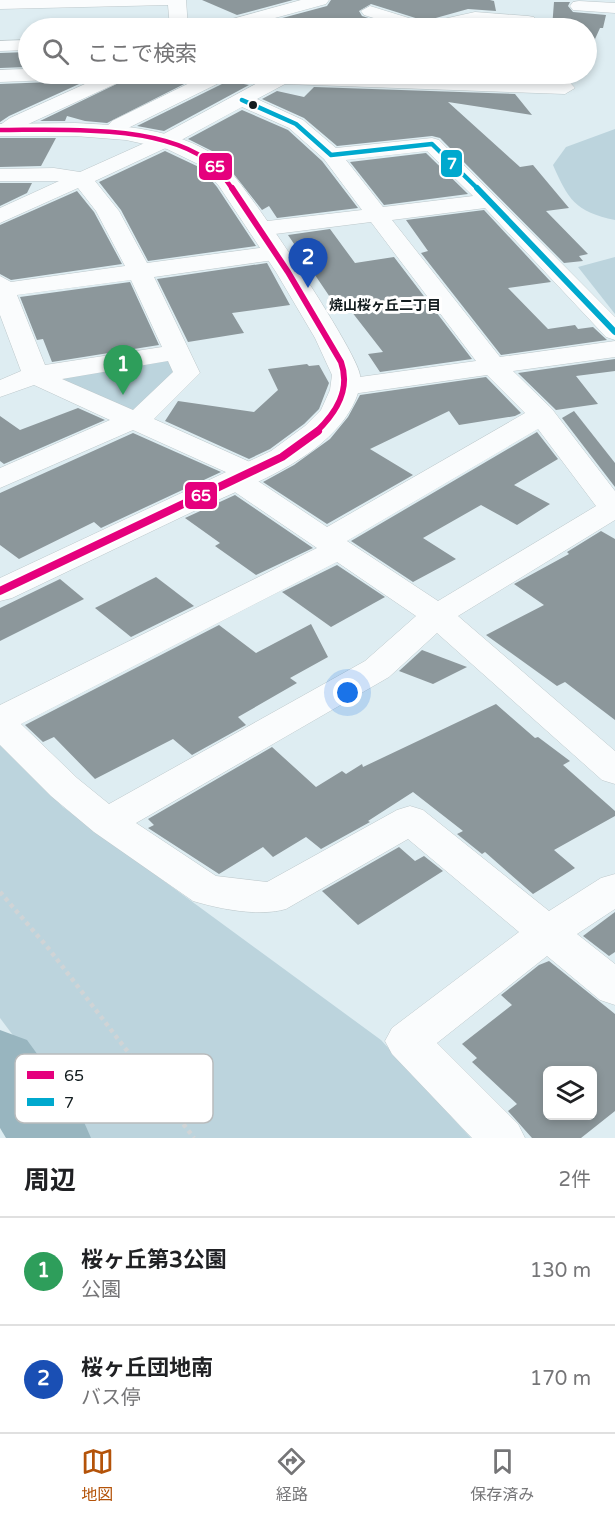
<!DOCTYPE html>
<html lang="ja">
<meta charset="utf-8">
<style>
body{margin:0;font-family:"Varela Round","Noto Sans JP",sans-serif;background:#f6f6f6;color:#202124}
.controls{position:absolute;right:18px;bottom:18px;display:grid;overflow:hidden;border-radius:9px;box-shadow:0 3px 9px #0003}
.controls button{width:54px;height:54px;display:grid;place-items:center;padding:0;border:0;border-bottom:2px solid #e0e0e0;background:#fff;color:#202124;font:30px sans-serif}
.you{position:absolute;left:348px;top:693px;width:21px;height:21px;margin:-15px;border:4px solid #fff;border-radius:50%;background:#1a73e8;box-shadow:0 0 0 9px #1a73e833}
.badge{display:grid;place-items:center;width:39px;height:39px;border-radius:50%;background:#b45309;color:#fff;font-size:20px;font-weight:700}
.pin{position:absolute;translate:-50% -50px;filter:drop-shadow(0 2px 3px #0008)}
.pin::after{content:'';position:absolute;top:32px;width:21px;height:18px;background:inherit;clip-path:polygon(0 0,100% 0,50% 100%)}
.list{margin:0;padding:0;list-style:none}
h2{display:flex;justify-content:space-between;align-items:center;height:78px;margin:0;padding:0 24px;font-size:26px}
h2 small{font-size:20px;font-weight:400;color:#757577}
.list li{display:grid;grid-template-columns:39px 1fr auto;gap:18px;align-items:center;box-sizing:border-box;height:108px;padding:0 24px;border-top:2px solid #e0e0e0}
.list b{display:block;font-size:22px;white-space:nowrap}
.list p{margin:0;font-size:20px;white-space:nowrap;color:#757577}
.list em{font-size:20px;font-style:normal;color:#757577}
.icon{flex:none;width:33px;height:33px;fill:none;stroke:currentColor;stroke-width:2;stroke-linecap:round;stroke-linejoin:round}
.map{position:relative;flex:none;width:615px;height:1138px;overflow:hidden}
.search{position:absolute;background:#fff;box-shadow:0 3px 9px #0003;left:18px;right:18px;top:18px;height:66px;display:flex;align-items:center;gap:15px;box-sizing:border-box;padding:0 21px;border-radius:33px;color:#757577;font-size:22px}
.sheet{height:294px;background:#fff}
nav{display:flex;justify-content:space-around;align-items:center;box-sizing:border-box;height:84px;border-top:2px solid #e0e0e0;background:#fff;font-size:16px;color:#757577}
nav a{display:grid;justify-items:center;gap:3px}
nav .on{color:#b45309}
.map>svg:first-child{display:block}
.green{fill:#bcd4dd}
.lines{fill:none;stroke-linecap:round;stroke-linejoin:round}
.river{fill:#98b5bf;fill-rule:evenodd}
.building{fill:#8c979b;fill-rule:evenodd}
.street-casing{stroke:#bdc8cb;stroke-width:1}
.secondary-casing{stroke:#bdc8cb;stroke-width:1}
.path{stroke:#d0d4d6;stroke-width:4.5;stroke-dasharray:4 4;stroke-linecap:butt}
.street{fill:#fafcfd;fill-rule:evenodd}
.secondary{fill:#fafcfd;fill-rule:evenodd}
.bus-1-far2-casing{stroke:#fff;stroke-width:8}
.bus-1-far1-casing{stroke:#fff;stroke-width:10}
.bus-1-casing{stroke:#fff;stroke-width:12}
.bus-2-far1-casing{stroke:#fff;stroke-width:8}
.bus-2-casing{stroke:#fff;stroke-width:10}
.bus-1-far2{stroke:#e5007d;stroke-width:4.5}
.bus-1-far1{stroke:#e5007d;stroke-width:6}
.bus-1{stroke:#e5007d;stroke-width:8}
.bus-2-far1{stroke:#00a9ce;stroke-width:4.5}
.bus-2{stroke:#00a9ce;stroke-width:6}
.bus-dot{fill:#121c1f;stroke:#fff;stroke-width:2}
.labels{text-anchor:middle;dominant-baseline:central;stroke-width:6;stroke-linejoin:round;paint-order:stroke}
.far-neighbourhood-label{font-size:14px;font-weight:bold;fill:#121c1f;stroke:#fff}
.key{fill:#fff;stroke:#b8bbbc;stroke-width:1.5}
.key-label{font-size:16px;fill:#121c1f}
.line-badge{stroke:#fff;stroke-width:2}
.badge-label{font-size:16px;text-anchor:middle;font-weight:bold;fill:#fff}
</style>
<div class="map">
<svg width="615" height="1138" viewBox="0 0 615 1138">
<rect width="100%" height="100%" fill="#deedf2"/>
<g class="green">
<path d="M615 129V220C575 212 568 199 553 165L566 147Z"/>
<polygon points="615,257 615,314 578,267"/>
<polygon points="169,359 180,373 133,414 52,377"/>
<polygon points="0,744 63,807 381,1040 471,1138 90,1138 0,1018"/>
</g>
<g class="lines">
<polygon class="river" points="0,1030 27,1040 80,1113 91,1138 6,1138 0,1128"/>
</g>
<g class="building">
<polygon points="202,0 293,0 237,15"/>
<polygon points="331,0 490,0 494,1 496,11 468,9 425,21 371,4 359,11 362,16 400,28 376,28 366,25 355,28 333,28 322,21 313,23 306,20 278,28 260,24 327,6"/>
<polygon points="554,2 570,2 568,6 573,12 606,15 603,28 600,28 586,59 586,28 552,28"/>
<polygon points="28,52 28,67 0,68 0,53"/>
<polygon points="101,74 9,116 0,122 0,84 52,82 62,76"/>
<polygon points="159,74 198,77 107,123 85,121 67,116 65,121 40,121 131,77 141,80"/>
<polygon points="338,74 453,74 454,77"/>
<polygon points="228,81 249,85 164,131 137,126"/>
<polygon points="314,87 515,94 532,115 448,102 520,167 533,165 569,208 546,211 588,254 579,256 583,261 564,263 440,138 432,136 337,146 304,118 262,99 277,91 304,97"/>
<polygon points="242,110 288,130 322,161 358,208 277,218 269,206 262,210 218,154 188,139"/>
<polygon points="0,138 56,138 41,166 0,167"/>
<polygon points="165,151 201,168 217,187 256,246 148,261 121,210 99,182"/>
<polygon points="426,153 468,194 384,205 350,162"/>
<polygon points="0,183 32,183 27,193 0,206"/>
<polygon points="77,191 94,212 122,264 11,280 0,274 0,225"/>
<polygon points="484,210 551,282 508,288 548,329 575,325 578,329 593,327 607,340 501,355 421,253 428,251 406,220"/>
<polygon points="330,229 355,263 394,257 472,359 380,372 368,354 383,352 348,307 338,309 288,235"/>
<polygon points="267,263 290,305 232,313 244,333 188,342 157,279"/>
<polygon points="130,282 159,345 52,362 43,339 37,340 20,297"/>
<polygon points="615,359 615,371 576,376 598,404 556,410 518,373"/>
<polygon points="307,364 309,366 319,365 329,383 319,409 304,424 270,449 249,459 165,421 178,401 254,412 278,390 268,369"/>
<polygon points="486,377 521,413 515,416 459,425 449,411 370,449 413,475 327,524 263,482 294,465 330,439 348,417 360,395"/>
<polygon points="78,408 105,420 4,464 0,461 0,416 20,430"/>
<polygon points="574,411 615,463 615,487 562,418"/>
<polygon points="537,432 558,459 514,485 550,504 517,525 481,505 423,538 456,559 413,582 351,541"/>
<polygon points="133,433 221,472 101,528 94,522 19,559 0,545 0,493"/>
<polygon points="235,495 313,548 256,575 215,546 220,543 185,518"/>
<polygon points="601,531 615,539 615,720 565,682 557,686 486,635 544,605 514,584 569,554 567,552"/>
<polygon points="337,565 385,597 331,627 282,592"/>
<polygon points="156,577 194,606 131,637 95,608"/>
<polygon points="60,579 84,599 0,641 0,608"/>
<polygon points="311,624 328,657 290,678 297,683 238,717 246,725 192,755 173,739 95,779 54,737 43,742 25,725 219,625 256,653"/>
<polygon points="422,650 467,667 433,684 399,671"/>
<polygon points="496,704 535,738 538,737 570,761 563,765 615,811 615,816 554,850 575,868 533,894 485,852 482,854 457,834 463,831 413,792 368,821 370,822 321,849 306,837 273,857 263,847 219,874 148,828 154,825 148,819 272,747 316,787 342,771 346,774 362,764 363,767"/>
<polygon points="399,847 415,861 424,856 443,871 358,925 322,891"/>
<polygon points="615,912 615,952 609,956 583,936"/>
<path d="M549 961 615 1014V1111L581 1138H532L508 1111 517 1104 472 1062 477 1058 462 1044 512 1005 501 995 539 965ZM548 1071H592V1116H548Z"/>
</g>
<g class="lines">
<g class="street-casing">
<g id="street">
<polygon points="0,0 186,0 188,28 170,28 168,5 0,9"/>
<polygon points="301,0 329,0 326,4 238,28 211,28 214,24"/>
<polygon points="579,1 615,3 615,13 573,10 570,6 573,2"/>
<polygon points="370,6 425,23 475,12 528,16 534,17 538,28 475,22 447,28 406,28 364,15 361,11"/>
<polygon points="322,23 331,28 312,28 315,24"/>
<polygon points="28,40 28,50 0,51 0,41"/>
<polygon points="28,69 28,74 61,74 52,80 0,82 0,70"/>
<polygon points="107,74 130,74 128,78 24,126 13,134 0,135 0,125 10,118"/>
<polygon points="208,74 230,75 227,79 126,129 117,137 103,137 100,133 112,121"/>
<path d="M274 74 458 79 455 74H474L479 79 549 82 543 74H562L575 88 565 94 285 84 257 99 303 120 336 148 432 138 439 140 615 317V340L606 337 485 208 392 220 500 357 615 341V357L513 371 552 409 615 491V520L458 616 615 751V784L602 780 437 633 389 677 136 823 216 876 267 882 397 810 410 806 423 810 549 911 601 878 615 874V909L577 934 615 964V1005L600 1000 547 956 437 1043 518 1124 525 1138H472L392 1054 385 1041 392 1028 519 932 408 839 286 909C259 917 220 909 193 901L94 832 51 796 0 745V705L317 548 226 486 221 480 228 473 133 430 0 488V468L110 420 34 385 0 397V380L21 371 0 315V276L11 282 125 266 96 211 78 188 0 223V208L59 181H0V169L54 168 80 172 158 137ZM242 107 289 128 324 159 362 210 259 222 251 224 248 229 251 234 259 236 371 222 476 361 345 379 335 381 332 387 335 393 345 395 487 375 525 413 327 527 255 479 264 472 259 466 154 419 200 373 154 277 274 260 282 258 286 253 282 248 274 246 147 263 119 211 95 181 172 145ZM427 151 473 196 383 207 346 160ZM131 280 162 347 45 365 17 295ZM168 361 173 372 133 410 62 379ZM538 429 596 506 438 601 347 541ZM337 562 416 616 365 661 109 804 77 778 21 724Z"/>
</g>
</g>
<g class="secondary-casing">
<path id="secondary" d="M75 123C122 125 176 129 216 156 237 170 357 350 360 375 362 391 352 409 343 421 307 467 243 487 192 512 132 541 72 569 12 598L0 601V578L271 451 305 426 321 410 330 390 332 375 315 338 276 272 219 186 202 166 167 149 126 140 75 136H0V124Z"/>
</g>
<polyline class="path" points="0,892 49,949 194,1138"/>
<use href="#street" class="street"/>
<use href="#secondary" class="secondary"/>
<g class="bus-1-far2-casing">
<path id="bus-1-far2" d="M0 130C60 130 166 123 213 165 221 172 227 181 233 190"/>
</g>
<g class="bus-1-far1-casing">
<path id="bus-1-far1" d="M232 188 288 272 341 362C351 390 336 413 316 432"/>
</g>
<g class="bus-1-casing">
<polyline id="bus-1" points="0,591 282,457 318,431"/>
</g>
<g class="bus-2-far1-casing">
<polyline id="bus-2-far1" points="242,100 296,124 331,155 432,144 479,190"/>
</g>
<g class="bus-2-casing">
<polyline id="bus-2" points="477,188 615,332"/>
</g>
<use href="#bus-1-far2" class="bus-1-far2"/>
<use href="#bus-1-far1" class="bus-1-far1"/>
<use href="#bus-1" class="bus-1"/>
<use href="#bus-2-far1" class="bus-2-far1"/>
<use href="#bus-2" class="bus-2"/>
</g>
<circle class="bus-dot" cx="253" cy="105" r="5"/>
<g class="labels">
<g class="far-neighbourhood-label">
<text x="385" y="305">焼山桜ヶ丘二丁目</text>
</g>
</g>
<rect x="15" y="1054" width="198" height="69" rx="9" class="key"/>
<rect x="27" y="1071" width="27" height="8" fill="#e5007d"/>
<rect x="27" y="1098" width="27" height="8" fill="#00a9ce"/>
<g class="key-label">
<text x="64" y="1081">65</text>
<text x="64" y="1108">7</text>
</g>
<g class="line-badge">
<rect x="440" y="149" width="23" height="29" rx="6" fill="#00a9ce"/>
<rect x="198" y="152" width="35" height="29" rx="6" fill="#e5007d"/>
<rect x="184" y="481" width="34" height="29" rx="6" fill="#e5007d"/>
</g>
<g class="badge-label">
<text x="452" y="169">7</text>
<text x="215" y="172">65</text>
<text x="201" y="501">65</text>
</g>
</svg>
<div class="controls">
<button><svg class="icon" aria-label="layers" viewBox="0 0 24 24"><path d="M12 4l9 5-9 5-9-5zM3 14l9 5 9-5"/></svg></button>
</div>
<div class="you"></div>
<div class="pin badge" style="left:123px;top:395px;background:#2e9e5b">1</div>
<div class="pin badge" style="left:308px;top:288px;background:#1a4fb4">2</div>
<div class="search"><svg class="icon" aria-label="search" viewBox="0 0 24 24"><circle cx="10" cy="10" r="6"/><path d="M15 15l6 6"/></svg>ここで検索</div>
</div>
<section class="sheet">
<h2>周辺<small>2件</small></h2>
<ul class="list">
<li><span class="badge" style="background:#2e9e5b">1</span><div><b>桜ヶ丘第3公園</b><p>公園</p></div><em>130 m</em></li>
<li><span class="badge" style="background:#1a4fb4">2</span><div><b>桜ヶ丘団地南</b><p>バス停</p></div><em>170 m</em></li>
</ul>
</section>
<nav>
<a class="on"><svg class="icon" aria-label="map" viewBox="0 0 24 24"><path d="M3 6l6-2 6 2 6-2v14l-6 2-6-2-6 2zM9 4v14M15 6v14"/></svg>地図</a>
<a><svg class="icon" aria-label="directions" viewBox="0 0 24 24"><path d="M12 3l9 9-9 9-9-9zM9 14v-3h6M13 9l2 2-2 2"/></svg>経路</a>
<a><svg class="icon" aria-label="saved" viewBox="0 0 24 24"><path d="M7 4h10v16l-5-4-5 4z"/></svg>保存済み</a>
</nav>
